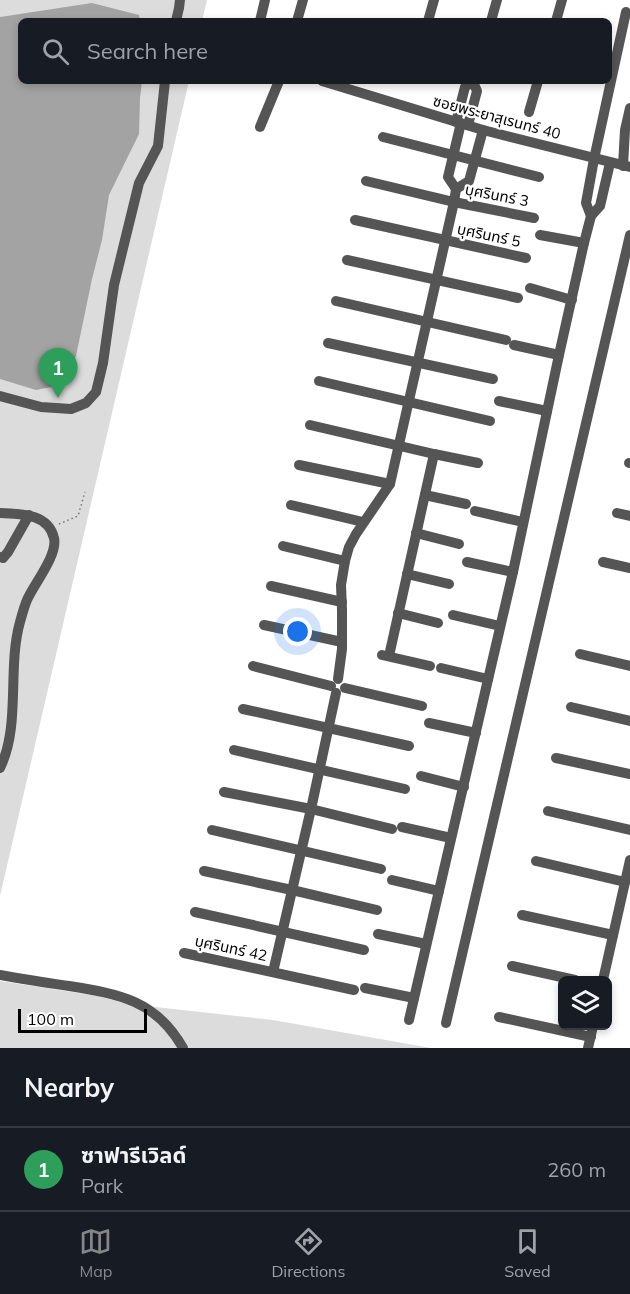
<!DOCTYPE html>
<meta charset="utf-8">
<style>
body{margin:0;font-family:Mulish,"Noto Sans Thai",sans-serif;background:#242831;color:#f1f3f6}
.controls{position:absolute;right:18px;bottom:18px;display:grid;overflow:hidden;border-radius:9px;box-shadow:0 3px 9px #0003}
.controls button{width:54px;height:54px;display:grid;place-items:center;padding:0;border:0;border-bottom:2px solid #363941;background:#171b24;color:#f1f3f6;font:30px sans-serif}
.scale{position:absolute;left:18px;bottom:15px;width:129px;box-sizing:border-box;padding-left:6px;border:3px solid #000;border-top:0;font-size:16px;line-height:21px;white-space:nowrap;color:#000;-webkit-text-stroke:4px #fff;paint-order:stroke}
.you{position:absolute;left:298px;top:632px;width:21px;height:21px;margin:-15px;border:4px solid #fff;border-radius:50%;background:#1a73e8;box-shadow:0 0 0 9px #1a73e833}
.badge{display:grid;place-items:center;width:39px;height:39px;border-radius:50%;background:#858687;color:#fff;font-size:20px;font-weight:700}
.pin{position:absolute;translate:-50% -50px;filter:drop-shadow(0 2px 3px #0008)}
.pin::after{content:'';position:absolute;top:32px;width:21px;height:18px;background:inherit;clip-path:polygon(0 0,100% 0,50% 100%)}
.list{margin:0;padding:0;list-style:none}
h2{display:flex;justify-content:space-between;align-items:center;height:78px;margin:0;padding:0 24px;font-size:26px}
h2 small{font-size:20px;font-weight:400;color:#9ea1a6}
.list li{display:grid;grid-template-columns:39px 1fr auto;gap:18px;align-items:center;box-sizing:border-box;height:84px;padding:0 24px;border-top:2px solid #363941}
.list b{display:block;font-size:22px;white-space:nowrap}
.list p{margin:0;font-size:20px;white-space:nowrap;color:#9ea1a6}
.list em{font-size:20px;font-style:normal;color:#9ea1a6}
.icon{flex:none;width:33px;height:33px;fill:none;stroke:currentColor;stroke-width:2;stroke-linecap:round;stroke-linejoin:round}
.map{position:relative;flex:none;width:630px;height:1048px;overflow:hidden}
.search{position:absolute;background:#171b24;box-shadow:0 3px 9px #0003;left:18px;right:18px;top:18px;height:66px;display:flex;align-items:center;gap:15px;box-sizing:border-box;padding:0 21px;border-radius:9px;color:#9ea1a6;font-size:22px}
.sheet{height:162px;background:#171b24}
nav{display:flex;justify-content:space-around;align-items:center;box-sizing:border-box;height:84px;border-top:2px solid #363941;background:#171b24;font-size:16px;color:#9ea1a6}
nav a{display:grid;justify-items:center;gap:3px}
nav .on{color:#858687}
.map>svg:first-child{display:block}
.green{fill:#dcdcdc}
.water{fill:#a3a3a3}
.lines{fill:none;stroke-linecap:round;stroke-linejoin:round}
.path{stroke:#777;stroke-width:1.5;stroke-dasharray:1.5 3;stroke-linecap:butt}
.minor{stroke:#555;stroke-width:10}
.labels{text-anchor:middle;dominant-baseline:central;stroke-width:4.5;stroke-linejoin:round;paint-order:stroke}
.street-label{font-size:15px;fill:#000;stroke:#fff}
</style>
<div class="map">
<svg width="630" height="1048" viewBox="0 0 630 1048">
<rect width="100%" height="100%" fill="#fff"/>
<g class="green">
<polygon points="0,0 207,0 202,21 21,21 21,81 189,81 0,896"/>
<polygon points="0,981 98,996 128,1004 273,1020 431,1048 0,1048"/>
</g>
<polygon class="water" points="92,3 139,15 140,21 21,21 21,81 142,81 140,98 139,134 109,195 102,240 92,279 76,356 61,385 36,390 0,379 0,17"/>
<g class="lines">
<polyline class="path" points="59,524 78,516 85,492"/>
<g class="minor">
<polyline points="176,21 179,8 180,0"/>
<polyline points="260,21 265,0"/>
<polyline points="297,21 303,0"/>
<polyline points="428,21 434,0"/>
<polyline points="491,21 497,0"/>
<polyline points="556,21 562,0"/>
<polyline points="322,81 483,130 630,167"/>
<polyline points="529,112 538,81"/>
<polyline points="456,122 465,87 473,81"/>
<polyline points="468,125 477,91 473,82"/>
<polyline points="260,127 279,81"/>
<polyline points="383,137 539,177"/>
<polyline points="623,166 625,130 630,108"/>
<polyline points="366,181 454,202 534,218"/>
<polyline points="456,189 469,181 483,130"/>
<polyline points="591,216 586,203 594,159 626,12"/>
<polyline points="355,220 526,258"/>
<polyline points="540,235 584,243"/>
<polyline points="347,260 518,298"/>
<polyline points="530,288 572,300"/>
<polyline points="336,301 506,340"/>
<polyline points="328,343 493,379"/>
<polyline points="514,345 559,355"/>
<polyline points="319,381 490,421"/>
<polyline points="0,396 41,407 71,409 86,403 96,392 103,363 114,285 139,183 158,146 165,81"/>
<polyline points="499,401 547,411"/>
<polyline points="310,425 434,454 478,463"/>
<polyline points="629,463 630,463"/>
<polyline points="299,465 390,484"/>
<polyline points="425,495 466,504"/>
<polyline points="291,505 363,522"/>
<polyline points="475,511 523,522"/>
<path d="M0 513C20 514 48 513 54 538 58 555 34 584 27 600 24 607 22 615 20 622 7 668 21 725 0 768"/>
<polyline points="617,513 630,516"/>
<polyline points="416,533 459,544"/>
<polyline points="283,546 345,561"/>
<polyline points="0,557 3,558 8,552 29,515"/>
<polyline points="467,562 513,572"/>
<polyline points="603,562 630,568"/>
<polyline points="407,574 449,584"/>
<polyline points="271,586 342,602"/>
<polyline points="398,613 438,623"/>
<polyline points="453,615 500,626"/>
<polyline points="264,625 342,642"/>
<polyline points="580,654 630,666"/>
<polyline points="382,655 430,666"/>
<polyline points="389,656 434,454"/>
<polyline points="253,666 331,686"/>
<polyline points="441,668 488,679"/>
<polyline points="338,679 342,649 342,610 341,585 345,561 349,547 356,534 390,484 454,202 456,189 448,177 461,123"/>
<polyline points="345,688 422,706"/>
<polyline points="571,707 630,721"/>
<polyline points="243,709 409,746"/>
<polyline points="429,723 476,733"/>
<polyline points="234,750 405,789"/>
<polyline points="556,758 630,774"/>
<polyline points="421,776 464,787"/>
<polyline points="224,792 311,809 392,829"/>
<polyline points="548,811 630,830"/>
<polyline points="402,827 451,838"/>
<polyline points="212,830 381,869"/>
<polyline points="536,861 625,882"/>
<polyline points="204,871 292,890 377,910"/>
<polyline points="392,880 439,891"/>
<polyline points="195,912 364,950"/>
<polyline points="522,915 613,935"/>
<polyline points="378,934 426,944"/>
<polyline points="184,953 354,990"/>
<polyline points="512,966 575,980"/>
<polyline points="273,972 311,809 336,693"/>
<path d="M0 975C23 979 46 983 69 986 119 994 156 1000 183 1048"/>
<polyline points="603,980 630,860"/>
<polyline points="365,988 414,998"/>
<polyline points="499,1017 591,1037"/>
<polyline points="409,1020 513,572 559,355 584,243 591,216 600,206 610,163"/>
<polyline points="446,1023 630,235"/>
<polyline points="588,1048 593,1026"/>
</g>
</g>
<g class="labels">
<g class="street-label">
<text transform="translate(497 117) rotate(15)">ซอยพระยาสุเรนทร์ 40</text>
<text transform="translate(497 195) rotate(11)">บุศรินทร์ 3</text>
<text transform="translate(489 235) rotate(12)">บุศรินทร์ 5</text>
<text transform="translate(231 948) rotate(12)">บุศรินทร์ 42</text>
</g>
</g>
</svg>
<div class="controls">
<button><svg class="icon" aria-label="layers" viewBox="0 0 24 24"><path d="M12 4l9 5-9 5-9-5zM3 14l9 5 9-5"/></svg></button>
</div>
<div class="scale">100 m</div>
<div class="you"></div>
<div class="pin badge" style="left:58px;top:398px;background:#2e9e5b">1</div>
<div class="search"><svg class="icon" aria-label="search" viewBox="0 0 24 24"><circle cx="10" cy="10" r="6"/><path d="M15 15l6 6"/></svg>Search here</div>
</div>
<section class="sheet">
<h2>Nearby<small></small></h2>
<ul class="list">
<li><span class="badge" style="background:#2e9e5b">1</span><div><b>ซาฟารีเวิลด์</b><p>Park</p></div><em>260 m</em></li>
</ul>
</section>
<nav>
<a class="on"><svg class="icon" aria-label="map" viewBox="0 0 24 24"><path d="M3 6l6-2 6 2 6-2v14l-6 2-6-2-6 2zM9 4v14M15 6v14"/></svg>Map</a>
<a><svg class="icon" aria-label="directions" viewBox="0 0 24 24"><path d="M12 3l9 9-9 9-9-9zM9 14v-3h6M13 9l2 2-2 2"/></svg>Directions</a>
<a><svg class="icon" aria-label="saved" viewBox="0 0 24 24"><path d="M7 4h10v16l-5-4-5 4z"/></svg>Saved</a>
</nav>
